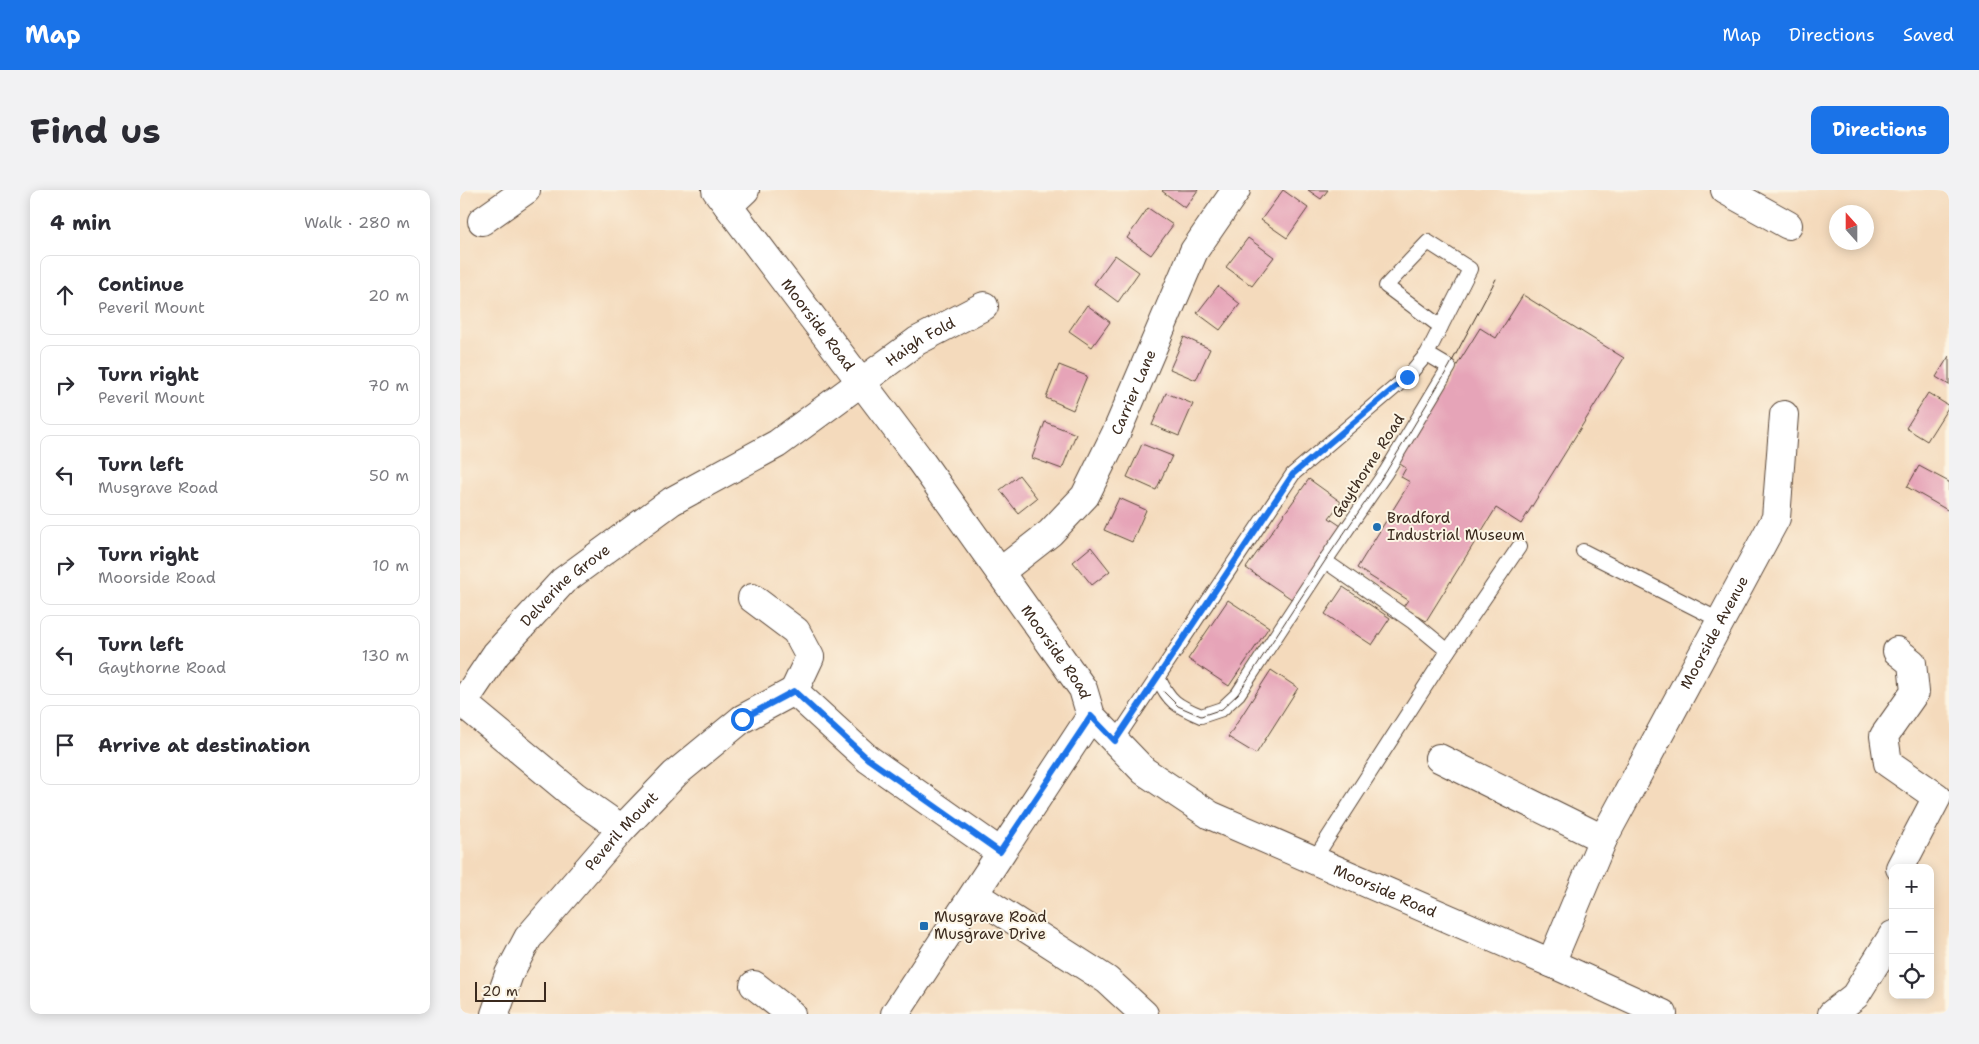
<!DOCTYPE html>
<meta charset="utf-8">
<style>
body{margin:0;font-family:"Shantell Sans",sans-serif;background:#f2f2f3;color:#2b2b33}
.controls{position:absolute;right:15px;bottom:15px;display:grid;overflow:hidden;border-radius:10px;box-shadow:0 2px 12px #0003}
.controls button{width:45px;height:45px;display:grid;place-items:center;padding:0;border:0;border-bottom:1px solid #e1e1e2;background:#fff;color:#2b2b33;font:25px sans-serif}
.compass{position:absolute;left:1369px;top:15px;width:45px;height:45px;border-radius:50%;background:#fff;box-shadow:0 2px 12px #0003;rotate:339deg}
.scale{position:absolute;left:15px;bottom:12px;width:71px;box-sizing:border-box;padding-left:5px;border:2px solid #3b2a1e;border-top:0;font-size:14px;line-height:18px;white-space:nowrap;color:#3b2a1e;-webkit-text-stroke:4px #fcf5e5;paint-order:stroke}
.stop{position:absolute;width:15px;height:15px;margin:-11px;border:4px solid #1a73e8;border-radius:50%;background:#fff}
.stop.end{background:#1a73e8;border-color:#fff;box-shadow:0 1px 5px #0008}
.list{margin:0;padding:0;list-style:none}
h2{display:flex;justify-content:space-between;align-items:center;height:65px;margin:0;padding:0 20px;font-size:21px}
h2 small{font-size:16px;font-weight:400;color:#7c7c81}
.list li{display:grid;grid-template-columns:32px 1fr auto;gap:15px;align-items:center;box-sizing:border-box;height:80px;margin:0 10px 10px;padding:0 10px;border:1px solid #e1e1e2;border-radius:10px}
.list b{display:block;font-size:19px;white-space:nowrap}
.list p{margin:0;font-size:16px;white-space:nowrap;color:#7c7c81}
.list em{font-size:16px;font-style:normal;color:#7c7c81}
.icon{flex:none;width:28px;height:28px;fill:none;stroke:currentColor;stroke-width:2;stroke-linecap:round;stroke-linejoin:round}
.map{position:relative;flex:none;width:1489px;height:824px;overflow:hidden;border-radius:10px}
header{display:flex;align-items:center;gap:30px;box-sizing:border-box;height:70px;padding:0 25px;background:#1a73e8;color:#fff}
header strong{font-size:24px}
nav{display:flex;gap:28px;margin-inline-start:auto;font-size:18px}
.intro{display:flex;align-items:center;justify-content:space-between;box-sizing:border-box;height:120px;padding:0 30px}
h1{margin:0;font-size:35px}
.button{padding:12px 22px;border-radius:10px;background:#1a73e8;color:#fff;font-size:18px;font-weight:700}
main{display:flex;gap:30px;padding:0 30px}
aside{flex:1;background:#fff;border-radius:10px;box-shadow:0 2px 12px #0003}
.map>svg:first-child{display:block}
.building{fill:#e6a4b8}
.lines{fill:none;stroke-linecap:round;stroke-linejoin:round}
.lane-casing{stroke:#574436;stroke-width:16}
.street-casing{stroke:#574436;stroke-width:30}
.lane{stroke:#fff;stroke-width:14}
.street{stroke:#fff;stroke-width:28}
.tram{stroke:#3b2a1e;stroke-width:1}
.route{stroke:#1a73e8;stroke-width:6}
.poi-dot{fill:#1f6fb2;stroke:#fcf5e5;stroke-width:2}
.labels{text-anchor:middle;dominant-baseline:central;stroke-width:4;stroke-linejoin:round;paint-order:stroke}
.street-label{font-size:15px;fill:#3b2a1e;stroke:#fcf5e5}
.poi-label{font-size:15px;fill:#3b2a1e;stroke:#fcf5e5;text-anchor:start}
</style>
<header>
<strong>Map</strong>
<nav><a>Map</a><a>Directions</a><a>Saved</a></nav>
</header>
<div class="intro"><h1>Find us</h1><a class="button">Directions</a></div>
<main>
<aside>
<h2>4 min<small>Walk · 280 m</small></h2>
<ul class="list">
<li><svg class="icon" aria-label="ahead" viewBox="0 0 24 24"><path d="M12 20V5M6 11l6-6 6 6"/></svg><div><b>Continue</b><p>Peveril Mount</p></div><em>20 m</em></li>
<li><svg class="icon" aria-label="right" viewBox="0 0 24 24"><path d="M7 20v-9h11M14 6l5 5-5 5"/></svg><div><b>Turn right</b><p>Peveril Mount</p></div><em>70 m</em></li>
<li><svg class="icon" aria-label="left" viewBox="0 0 24 24"><path d="M17 20v-9H6M10 6l-5 5 5 5"/></svg><div><b>Turn left</b><p>Musgrave Road</p></div><em>50 m</em></li>
<li><svg class="icon" aria-label="right" viewBox="0 0 24 24"><path d="M7 20v-9h11M14 6l5 5-5 5"/></svg><div><b>Turn right</b><p>Moorside Road</p></div><em>10 m</em></li>
<li><svg class="icon" aria-label="left" viewBox="0 0 24 24"><path d="M17 20v-9H6M10 6l-5 5 5 5"/></svg><div><b>Turn left</b><p>Gaythorne Road</p></div><em>130 m</em></li>
<li><svg class="icon" aria-label="arrive" viewBox="0 0 24 24"><path d="M6 21V4h12l-3 4 3 4H6"/></svg><div><b>Arrive at destination</b></div></li>
</ul>
</aside>
<div class="map">
<svg width="1489" height="824" viewBox="0 0 1489 824">
<rect width="100%" height="100%" fill="#fcf5e5"/>
<filter id="ink" filterUnits="userSpaceOnUse"><feTurbulence type="fractalNoise" baseFrequency=".02" numOctaves="2"/><feDisplacementMap in="SourceGraphic" scale="10" xChannelSelector="R" yChannelSelector="G"/><feConvolveMatrix kernelMatrix="1 2 1 2 8 2 1 2 1" color-interpolation-filters="sRGB"/></filter>
<filter id="wash" filterUnits="userSpaceOnUse"><feTurbulence type="fractalNoise" baseFrequency=".0096" numOctaves="4" result="noise"/><feDisplacementMap in="SourceGraphic" scale="20" xChannelSelector="R" yChannelSelector="G"/><feGaussianBlur stdDeviation="1.12" result="paint"/><feColorMatrix in="noise" values="0 0 0 0 0 0 0 0 0 0 0 0 0 0 0 0 0 1.4 0 .05"/><feComposite in="paint" operator="in"/></filter>
<g filter="url(#wash)">
<rect width="100%" height="100%" fill="#f4dabc"/>
<g id="blocks">
<g class="building">
<polygon points="703,0 738,0 725,18 702,1"/>
<polygon points="823,0 848,18 827,48 801,30"/>
<polygon points="848,0 868,0 861,9"/>
<polygon points="688,18 713,35 691,65 667,48"/>
<polygon points="788,48 814,67 792,96 766,77"/>
<polygon points="655,65 679,82 658,112 634,94"/>
<polygon points="758,96 780,114 760,140 737,123"/>
<polygon points="1063,105 1164,168 1061,334 1036,318 966,431 943,417 948,410 897,378 950,292 941,287 946,278 937,272 1020,138 1036,148"/>
<polygon points="627,115 650,132 632,157 609,141"/>
<polygon points="724,147 750,159 736,190 710,179"/>
<polygon points="1489,166 1489,195 1476,187"/>
<polygon points="599,175 627,186 613,220 586,208"/>
<polygon points="706,203 733,214 719,246 692,235"/>
<polygon points="1468,203 1489,216 1467,251 1446,238"/>
<polygon points="585,232 616,244 602,279 572,268"/>
<polygon points="682,254 712,266 696,300 667,287"/>
<polygon points="1459,276 1489,292 1489,321 1447,297"/>
<polygon points="559,285 577,308 558,323 540,300"/>
<polygon points="849,289 881,312 869,328 884,338 833,410 786,378"/>
<polygon points="659,308 686,320 672,352 644,340"/>
<polygon points="631,357 650,381 632,395 613,372"/>
<polygon points="883,397 930,428 912,455 865,424"/>
<polygon points="768,410 809,437 769,496 728,469"/>
<polygon points="811,480 838,498 796,564 768,547"/>
</g>
</g>
</g>
<g filter="url(#ink)">
<use href="#blocks" fill-opacity="0" stroke="#574436" stroke-width="1"/>
<g class="lines">
<g class="lane-casing">
<g id="lane">
<polyline points="967,164 1010,79 968,52 926,96 981,137"/>
<polyline points="1123,361 1261,431"/>
<polyline points="865,371 953,432 988,461"/>
<path d="M655 551 833 284 947 187 967 164 989 177 926 282 865 371 778 504 762 519 741 526C717 516 709 512 698 487"/>
<polyline points="853,671 988,461 1059,357"/>
</g>
</g>
<g class="street-casing">
<g id="street">
<path id="s1" d="M256 0 457 266 623 499 631 526 684 581 750 625 1091 773 1203 824"/>
<polyline points="1265,0 1328,35"/>
<polyline points="268,16 285,0"/>
<polyline points="22,31 66,0"/>
<path id="s2" d="M540 382 590 343 625 306 657 241 734 61 776 0"/>
<polyline points="292,408 336,441 350,467 334,501"/>
<polyline points="1437,461 1452,473 1455,502 1424,546 1428,573 1477,607 1440,678"/>
<polyline points="979,568 1143,649"/>
<path id="s3" d="M162 639 115 606 3 513 36 464 103 391 212 311 317 254 457 151 524 116"/>
<polyline points="515,705 647,790 684,824"/>
<path id="s4" d="M1091 773 1143 649 1316 328 1324 225"/>
<polyline points="294,795 331,824"/>
<path id="s5" d="M35 824 49 784 68 748 162 639 215 584 282 529 334 501 408 569 540 662"/>
<polyline points="435,824 631,526"/>
<polyline points="1372,824 1395,806 1433,745"/>
</g>
</g>
<use href="#lane" class="lane"/>
<use href="#street" class="street"/>
<polyline class="tram" points="704,502 718,516 741,526 762,519 778,504 865,371 926,282 989,177 1036,89"/>
</g>
</g>
<g class="lines" filter="url(#ink)">
<polyline class="route" points="282,529 334,501 408,569 540,662 631,526 655,551 833,284 947,187"/>
</g>
<g class="poi-dot">
<circle cx="917" cy="337" r="5"/>
<rect x="459" y="731" width="10" height="10" rx="2.5"/>
</g>
<g class="labels">
<g class="street-label">
<text stroke="none"><textPath href="#s1" startOffset="169">Moorside Road</textPath></text>
<text stroke="none"><textPath href="#s3" startOffset="792">Haigh Fold</textPath></text>
<text stroke="none"><textPath href="#s2" startOffset="229">Carrier Lane</textPath></text>
<text transform="translate(908 276) rotate(-57)">Gaythorne Road</text>
<text stroke="none"><textPath href="#s3" startOffset="360">Delverine Grove</textPath></text>
<text stroke="none"><textPath href="#s4" startOffset="369">Moorside Avenue</textPath></text>
<text stroke="none"><textPath href="#s1" startOffset="574">Moorside Road</textPath></text>
<text stroke="none"><textPath href="#s5" startOffset="225">Peveril Mount</textPath></text>
<text stroke="none"><textPath href="#s1" startOffset="994">Moorside Road</textPath></text>
</g>
<g class="poi-label">
<text x="927" y="328">Bradford<tspan x="927" dy="17">Industrial Museum</tspan></text>
<text x="474" y="727">Musgrave Road<tspan x="474" dy="17">Musgrave Drive</tspan></text>
</g>
</g>
</svg>
<div class="controls">
<button>+</button>
<button>−</button>
<button><svg class="icon" aria-label="locate" viewBox="0 0 24 24"><circle cx="12" cy="12" r="6"/><path d="M12 2v4M12 18v4M2 12h4M18 12h4"/></svg></button>
</div>
<svg class="compass" viewBox="-18 -18 36 36"><path d="M0-13l5 13h-10z" fill="#e53935"/><path d="M0 13l5-13h-10z" fill="#7c7c81"/></svg>
<div class="scale">20 m</div>
<div class="stop" style="left:282px;top:529px"></div>
<div class="stop end" style="left:947px;top:187px"></div>
</div>
</main>
